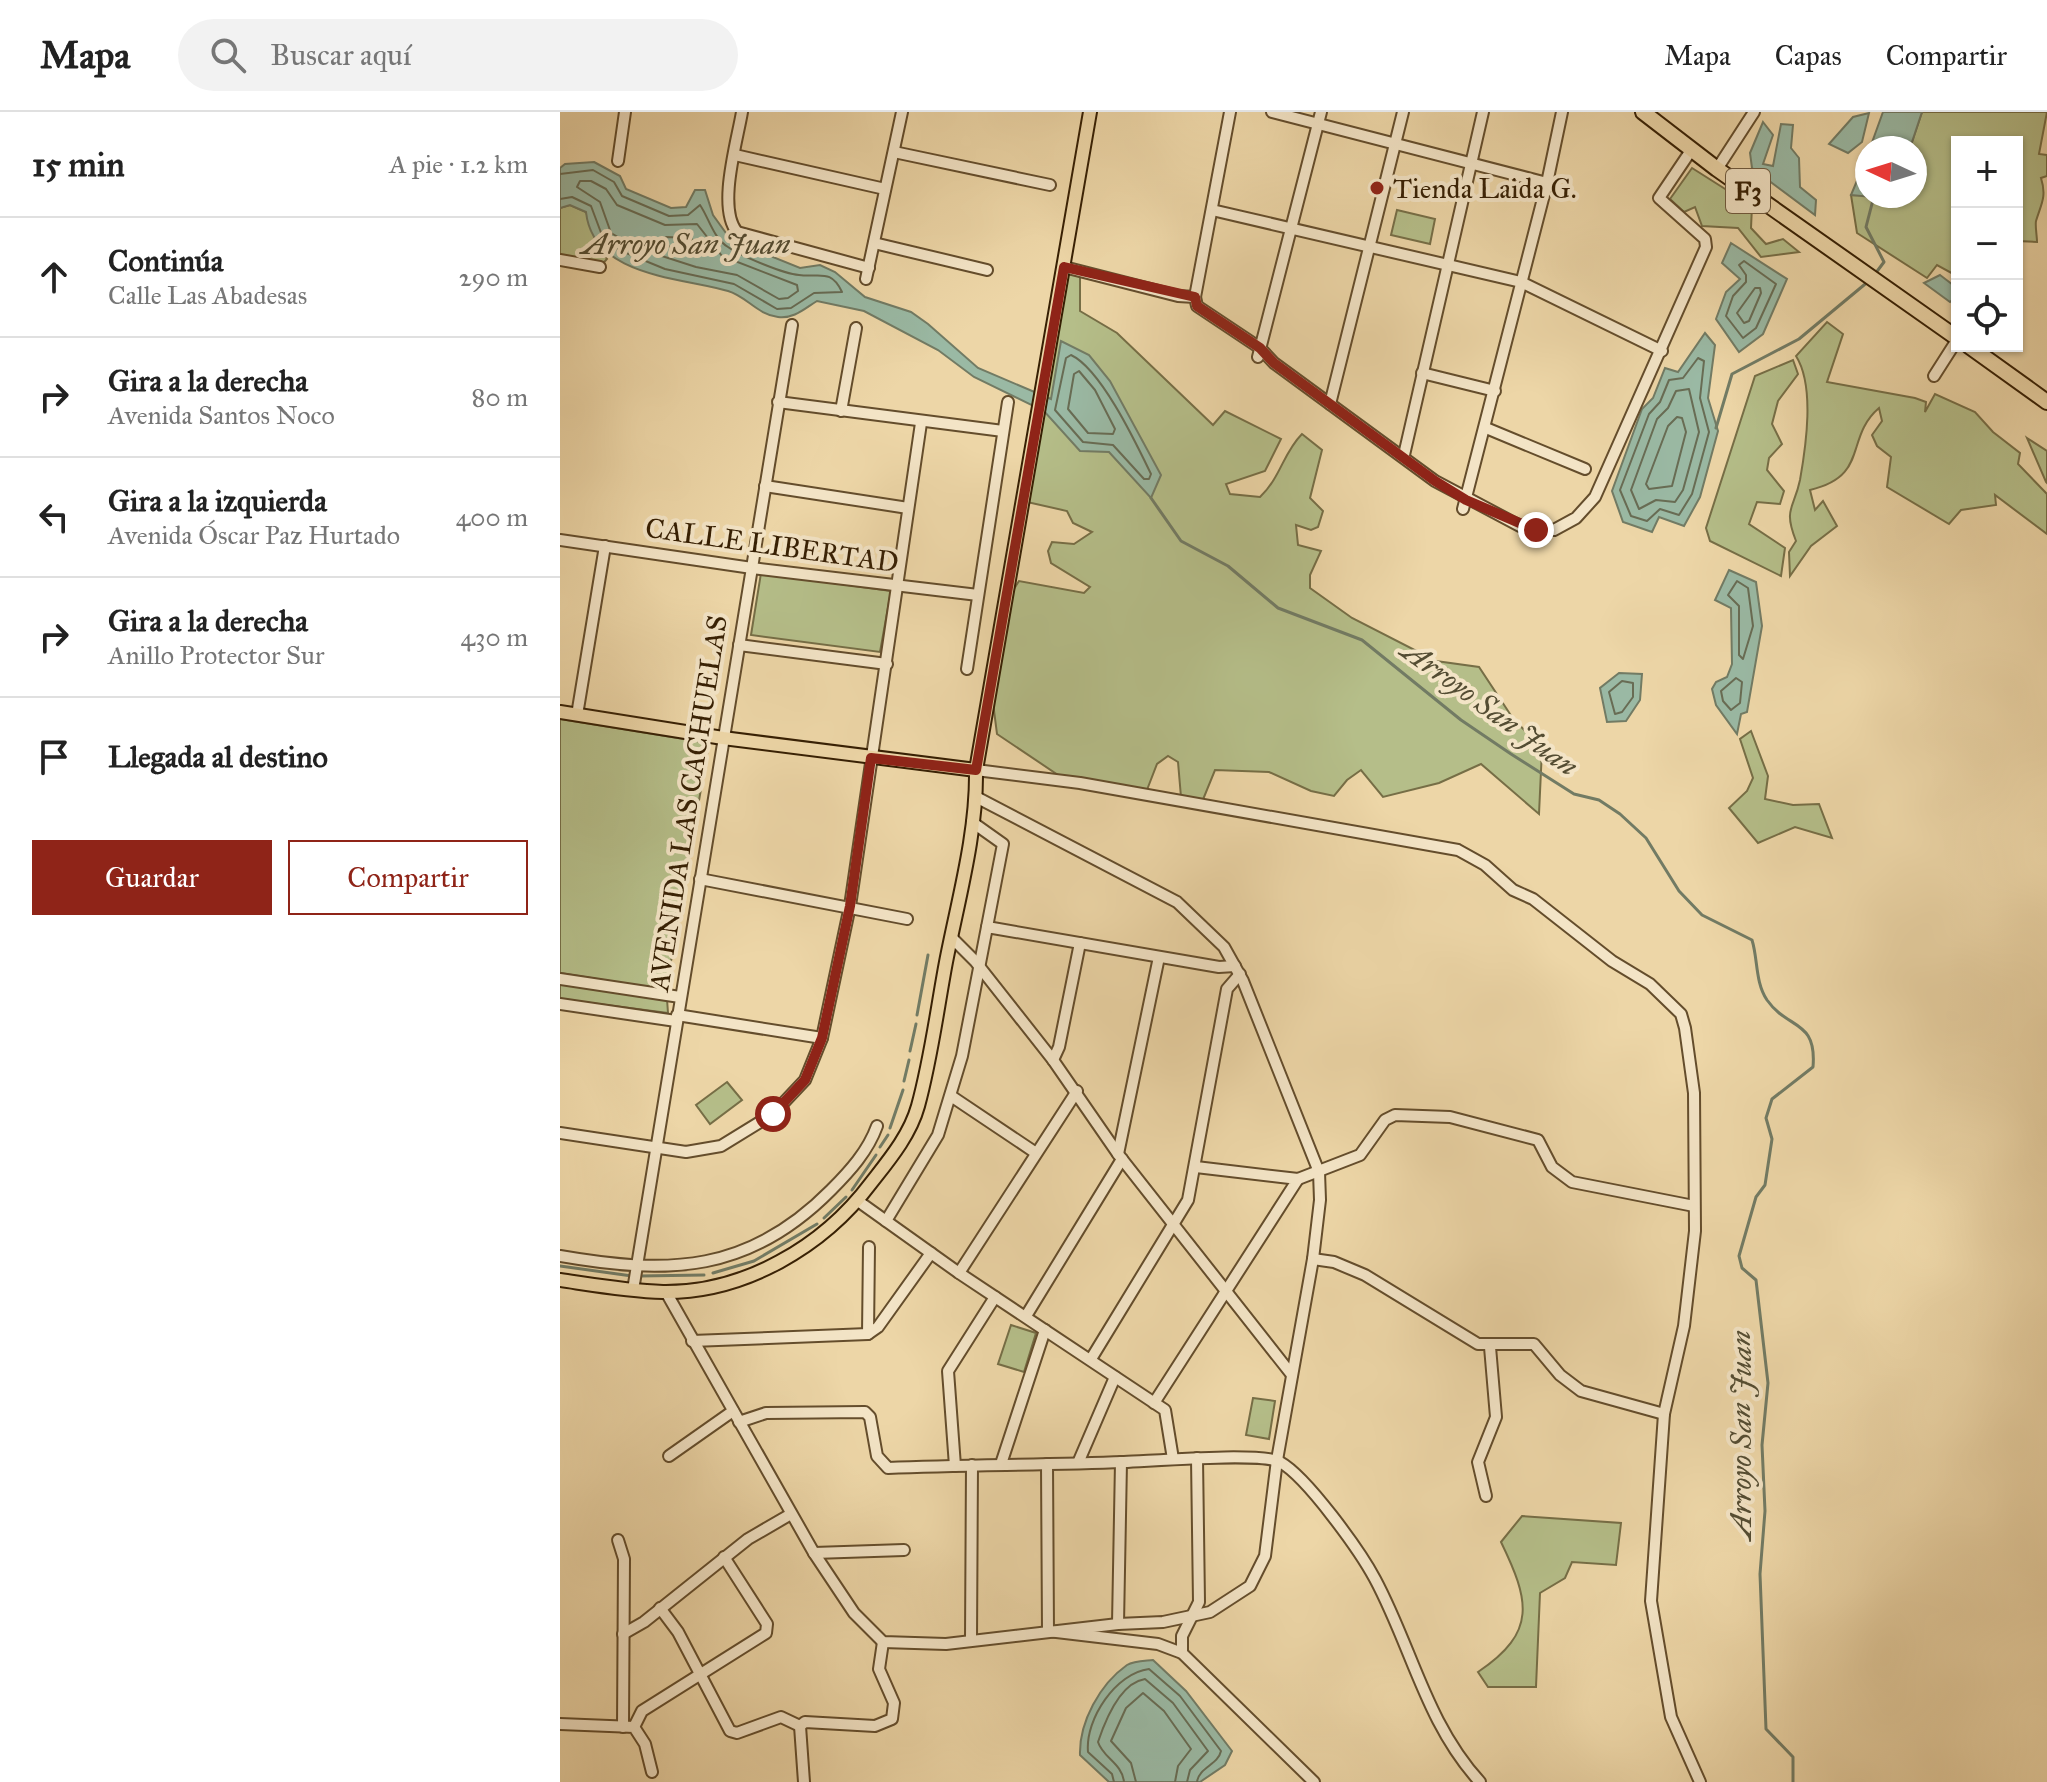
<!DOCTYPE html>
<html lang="es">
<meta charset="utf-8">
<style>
body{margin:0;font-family:"IM FELL Great Primer",serif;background:#f2f2f2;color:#222}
.controls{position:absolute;right:24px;top:24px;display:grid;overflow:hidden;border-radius:0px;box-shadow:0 2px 6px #0004}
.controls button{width:72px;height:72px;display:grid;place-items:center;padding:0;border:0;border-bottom:2px solid #e0e0e0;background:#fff;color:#222;font:40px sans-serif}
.compass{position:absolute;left:1295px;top:24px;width:72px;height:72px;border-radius:50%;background:#fff;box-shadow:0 2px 6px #0004;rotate:274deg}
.stop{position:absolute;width:24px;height:24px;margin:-18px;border:6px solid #8f2418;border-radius:50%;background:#fff}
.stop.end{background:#8f2418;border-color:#fff;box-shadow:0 2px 8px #0008}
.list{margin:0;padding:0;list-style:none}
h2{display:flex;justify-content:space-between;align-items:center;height:104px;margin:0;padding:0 32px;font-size:34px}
h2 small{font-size:26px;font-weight:400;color:#767676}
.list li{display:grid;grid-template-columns:52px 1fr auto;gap:24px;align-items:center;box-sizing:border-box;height:120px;padding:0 32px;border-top:2px solid #e0e0e0}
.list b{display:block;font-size:30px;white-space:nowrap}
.list p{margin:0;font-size:26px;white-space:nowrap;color:#767676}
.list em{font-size:26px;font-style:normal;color:#767676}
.actions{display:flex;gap:16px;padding:24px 32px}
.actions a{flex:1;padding:18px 0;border:2px solid #8f2418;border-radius:0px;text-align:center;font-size:28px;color:#8f2418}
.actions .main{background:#8f2418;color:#fff}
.icon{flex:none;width:44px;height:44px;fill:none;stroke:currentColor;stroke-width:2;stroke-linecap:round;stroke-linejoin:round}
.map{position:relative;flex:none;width:1487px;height:1670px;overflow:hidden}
header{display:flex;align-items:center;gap:48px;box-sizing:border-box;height:112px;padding:0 40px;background:#fff;border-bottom:2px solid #e0e0e0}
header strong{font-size:38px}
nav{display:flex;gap:44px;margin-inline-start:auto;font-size:28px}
.search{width:560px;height:72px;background:#f2f2f2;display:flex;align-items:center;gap:20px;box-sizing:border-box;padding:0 28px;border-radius:44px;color:#767676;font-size:30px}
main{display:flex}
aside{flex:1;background:#fff}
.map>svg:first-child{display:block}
.green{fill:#b5be89;stroke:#766e46;stroke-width:2}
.water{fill:#9ab9a4;stroke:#727b64;stroke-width:2}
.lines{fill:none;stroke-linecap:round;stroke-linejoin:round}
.shore{stroke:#686c54;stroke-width:2}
.stream{stroke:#727b64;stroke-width:3}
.minor-casing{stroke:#644d2c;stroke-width:14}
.major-casing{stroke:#361f03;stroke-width:16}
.highway-casing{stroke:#361f03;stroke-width:18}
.minor{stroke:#f3e4c6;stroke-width:10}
.major{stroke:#edd6a7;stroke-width:12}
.highway{stroke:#edd6a7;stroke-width:14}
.route{stroke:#8f2418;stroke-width:10}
.poi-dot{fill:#8f2418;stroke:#f3e4c6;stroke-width:3}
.labels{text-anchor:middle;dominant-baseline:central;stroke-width:8;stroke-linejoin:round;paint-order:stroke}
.shield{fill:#f3e4c6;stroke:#6f5a3e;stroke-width:2}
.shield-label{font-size:26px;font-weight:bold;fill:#361f03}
.poi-label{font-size:28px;fill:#361f03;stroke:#f3e4c6;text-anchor:start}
.street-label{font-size:28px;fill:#361f03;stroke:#f3e4c6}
.water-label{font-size:30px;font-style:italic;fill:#544d33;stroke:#f3e4c6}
</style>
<header>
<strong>Mapa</strong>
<div class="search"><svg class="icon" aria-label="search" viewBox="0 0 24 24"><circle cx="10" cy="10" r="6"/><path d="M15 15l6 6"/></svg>Buscar aquí</div>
<nav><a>Mapa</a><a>Capas</a><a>Compartir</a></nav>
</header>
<main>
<aside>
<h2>15 min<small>A pie · 1.2 km</small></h2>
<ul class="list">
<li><svg class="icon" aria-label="ahead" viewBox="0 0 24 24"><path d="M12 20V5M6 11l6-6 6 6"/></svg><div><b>Continúa</b><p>Calle Las Abadesas</p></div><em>290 m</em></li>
<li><svg class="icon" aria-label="right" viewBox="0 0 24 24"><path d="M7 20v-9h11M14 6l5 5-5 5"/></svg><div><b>Gira a la derecha</b><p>Avenida Santos Noco</p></div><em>80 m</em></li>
<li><svg class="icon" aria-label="left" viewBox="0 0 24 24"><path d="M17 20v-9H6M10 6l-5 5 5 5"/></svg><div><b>Gira a la izquierda</b><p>Avenida Óscar Paz Hurtado</p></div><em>400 m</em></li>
<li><svg class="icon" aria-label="right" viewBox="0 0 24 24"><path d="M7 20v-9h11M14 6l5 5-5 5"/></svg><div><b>Gira a la derecha</b><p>Anillo Protector Sur</p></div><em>430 m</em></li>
<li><svg class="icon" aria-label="arrive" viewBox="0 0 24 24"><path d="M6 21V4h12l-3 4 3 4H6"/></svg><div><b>Llegada al destino</b></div></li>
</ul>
<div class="actions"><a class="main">Guardar</a><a>Compartir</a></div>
</aside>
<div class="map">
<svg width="1487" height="1670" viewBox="0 0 1487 1670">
<rect width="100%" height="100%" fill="#edd6a7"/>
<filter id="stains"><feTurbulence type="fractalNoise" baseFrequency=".0025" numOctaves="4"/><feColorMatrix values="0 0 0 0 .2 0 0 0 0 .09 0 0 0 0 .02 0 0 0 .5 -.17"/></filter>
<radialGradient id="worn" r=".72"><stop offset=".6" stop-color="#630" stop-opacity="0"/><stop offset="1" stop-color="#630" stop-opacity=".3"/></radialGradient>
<g class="green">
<path d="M1362 0H1487L1479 42 1487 43V64L1481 66C1487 85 1481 92 1476 109 1475 114 1477 124 1477 130L1457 129V30H1397V164L1377 153 1367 166 1297 121 1291 83 1355 84V36H1350Z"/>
<polygon points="1132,56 1192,94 1191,116 1206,132 1223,127 1239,140 1201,145 1178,116 1142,114 1135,95 1124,100 1110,87"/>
<polygon points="10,93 26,100 37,132 47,147 40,155 0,148 0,96"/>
<polygon points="837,98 875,107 870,132 831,123"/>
<path d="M520 162V199L557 221 653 313 665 299 721 327 705 359 666 372 670 382 700 385C721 365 723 341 742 322L762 338 750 386 763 399 758 415 751 418 736 413 738 433 761 439 750 463V476L792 506 876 549 919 555 952 605 982 637 979 702 921 652 879 671 823 685 801 658 787 668 774 684 751 679 709 660 655 658 642 690 621 685 618 650 608 644 597 652 585 683 510 671 437 622 432 583 452 480 459 469 524 481 530 475 491 451 488 439 492 430 514 432 532 420 513 411 507 399 467 390 505 163Z"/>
<path d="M1267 210 1283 222 1267 270 1355 286 1366 290 1365 300 1375 282 1415 300 1433 320 1460 341 1458 352 1487 382V422L1435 383 1436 393 1401 398 1389 412 1327 375 1331 345 1317 334 1312 323 1322 309 1319 296C1284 326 1310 364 1250 378L1255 398 1263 389 1277 414 1251 434 1230 464 1229 440 1236 429C1223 396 1234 397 1240 368 1246 334 1255 274 1236 244Z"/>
<polygon points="1233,248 1238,262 1218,289 1212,312 1222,332 1209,346 1207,358 1224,379 1220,392 1197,390 1189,412 1225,436 1221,464 1150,429 1146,416 1195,264"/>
<polygon points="1467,326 1487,339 1487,371 1486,370"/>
<polygon points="201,461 331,479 320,540 191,523"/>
<polygon points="0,607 149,631 106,878 0,861"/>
<polygon points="1191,619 1208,664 1205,687 1233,693 1259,692 1272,726 1235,715 1198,731 1169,696 1187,679 1193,666 1180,627"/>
<polygon points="0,871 107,887 108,901 0,887"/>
<polygon points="167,970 182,988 150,1012 136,993"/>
<polygon points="451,1213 476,1221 464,1260 438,1252"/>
<polygon points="693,1286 715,1289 709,1327 686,1323"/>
<path d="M962 1404 1061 1411 1056 1453 1012 1450 1005 1466 980 1481 976 1575H928L918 1560C978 1520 969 1488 941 1430Z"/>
</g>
<g class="water">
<polygon points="1323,0 1362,0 1350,36 1310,36"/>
<polygon points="1309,1 1302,30 1288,41 1269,32 1293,5"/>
<polygon points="1203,10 1213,23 1203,52 1213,54 1221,12 1233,13 1231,36 1239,46 1240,75 1256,88 1255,103 1192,56 1190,41"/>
<polygon points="1307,45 1307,84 1332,87 1291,83"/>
<path d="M34 50 60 64 66 77 111 96 126 95 135 78H145L153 103 171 128 240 156 260 153 275 160 305 185 351 200 368 212 418 256 491 287 501 229 529 243 550 269 601 363 591 386 549 340 520 339 484 299 414 265 378 238 304 199 257 189C244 197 234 207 218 205 198 203 186 184 168 179 120 165 33 165 26 100L10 93 0 96V56L5 52Z"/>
<polygon points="1171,131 1227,167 1203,222 1179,240 1156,207 1166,180 1180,167 1162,151"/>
<polygon points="1380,163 1397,176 1397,184 1390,190 1364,171"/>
<polygon points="1145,221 1155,233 1148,286 1158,319 1140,385 1124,414 1099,405 1092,420 1063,410 1052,379 1082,297 1093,286 1105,256 1118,260"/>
<polygon points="1169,458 1196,470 1202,514 1187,600 1181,602 1177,622 1156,593 1152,577 1156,570 1167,565 1172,552 1171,496 1155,488"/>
<polygon points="1059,561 1082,562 1080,588 1066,609 1047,610 1040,576"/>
<path d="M593 1548 626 1579 672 1639 665 1653 640 1670H549L520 1643C519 1610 540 1572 567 1553 574 1549 585 1549 593 1548Z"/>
</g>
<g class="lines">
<g class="shore">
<path d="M0 62 33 58 54 70 62 84 109 104 128 103 140 93C149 106 153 126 168 135 181 144 224 162 239 163 259 166 271 156 282 180L254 181 231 196 217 197 174 172 105 157 54 136 43 126 31 94 12 85 0 87"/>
<polygon points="20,69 31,69 46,77 57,93 105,113 137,112 162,144 237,173 238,179 228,186 219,187 177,163 136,155 77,136 51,121 40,90 17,75"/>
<polygon points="106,125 131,126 139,140 135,142 104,133 101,128"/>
<polygon points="1184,149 1216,172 1196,216 1183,226 1166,204 1173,184 1186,170 1186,163 1179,153"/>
<polygon points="1195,176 1200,176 1201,181 1189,209 1184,211 1177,201"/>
<path d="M511 243C541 257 576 331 591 362L589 367H584L553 333 523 330 495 298 506 246Z"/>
<polygon points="1138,246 1144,249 1140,286 1149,320 1132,382 1119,403 1100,397 1087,409 1071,404 1060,378 1089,302 1100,290 1109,268 1123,266"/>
<polygon points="519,259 535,278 555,317 553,322 528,321 508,297 514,262"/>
<polygon points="1129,277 1139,320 1123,378 1115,390 1096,388 1079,397 1071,378 1097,307 1108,296 1116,279"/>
<polygon points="1117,305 1122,306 1126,320 1112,374 1089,377 1086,372 1108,314"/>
<polygon points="1177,469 1188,476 1193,514 1183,547 1179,543 1179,494 1168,483"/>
<polygon points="1176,566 1182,570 1180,591 1171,598 1163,589 1161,579"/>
<polygon points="1062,569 1073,571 1073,585 1062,600 1055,602 1049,580"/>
<path d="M554 1670 552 1662 528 1640C525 1607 556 1561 589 1557L620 1584 661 1639C658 1653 639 1655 637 1670"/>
<path d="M564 1670C562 1651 543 1646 538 1630 545 1609 560 1571 585 1567L613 1591 648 1639 630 1658 627 1670"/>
<polyline points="576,1670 571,1651 551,1629 566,1596 583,1581 604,1599 631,1637 618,1654 615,1670"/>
</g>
<g class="stream">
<polyline points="1314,84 1306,115 1324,150 1315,162"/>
<polyline points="1156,316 1172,262 1239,227 1310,168"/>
<path d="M591 386 621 429 668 454 718 496 802 528 901 608 951 642 1014 682 1039 688 1060 702 1086 726 1119 779 1142 803 1192 828C1198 847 1195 870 1207 888 1228 918 1257 907 1253 955L1212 987 1206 1006 1212 1027 1205 1073 1196 1085 1179 1144 1182 1156 1196 1168 1208 1271 1202 1333 1205 1399 1200 1462 1206 1617 1233 1645V1670"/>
<polyline points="357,903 368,843"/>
<polyline points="350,939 356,912"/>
<polyline points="344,969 349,948"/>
<polyline points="330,1016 343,978"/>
<polyline points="320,1035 328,1023"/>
<polyline points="292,1078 316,1043"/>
<polyline points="264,1106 286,1085"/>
<polyline points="0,1154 72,1164"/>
<polyline points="153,1161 194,1149 257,1112"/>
<polyline points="79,1164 144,1163"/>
</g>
<g class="minor-casing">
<g id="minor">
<path d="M182 0C177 30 157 96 177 120L309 156"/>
<polyline points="712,0 987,71"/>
<polyline points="334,40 490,73"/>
<polyline points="175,43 325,77"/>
<polyline points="58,49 65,0"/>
<polyline points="1157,57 1194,0"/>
<polyline points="652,98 961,170 1102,239"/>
<polyline points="314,131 427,158"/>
<polyline points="0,148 40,155"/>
<polyline points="504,155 618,184 635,185 637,194 700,236 714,251 875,369 960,414 994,418 1016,406 1035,385 1146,135 1145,127 1099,86 1132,37"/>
<polyline points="306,167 342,0"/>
<polyline points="635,185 670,0"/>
<polyline points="698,245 761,0"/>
<polyline points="862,261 935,279"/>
<polyline points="1374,264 1397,228"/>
<polyline points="218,290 443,319"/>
<polyline points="770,292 843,0"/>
<polyline points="281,299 296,216"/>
<polyline points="926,316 1025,357"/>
<polyline points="844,343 923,0"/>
<polyline points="205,374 348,396"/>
<polyline points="903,397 987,71 1002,0"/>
<polyline points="0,428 192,456 418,483"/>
<polyline points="179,533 327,552"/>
<polyline points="407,557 448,290"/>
<polyline points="17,603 45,434"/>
<polyline points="416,658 520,671 898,738 925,753 953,778 973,787 1052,849 1090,872 1121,902 1125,916 1134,981 1135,1119 1124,1214 1104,1302 1091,1489 1111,1605 1140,1670"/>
<polyline points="412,710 443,732 427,815"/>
<polyline points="140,767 347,807"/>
<polyline points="391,825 415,849 493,948 558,1042 732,1263"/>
<polyline points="0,867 120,885"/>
<polyline points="0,892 116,909"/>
<polyline points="117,903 262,926"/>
<polyline points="493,948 499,935 520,831"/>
<polyline points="391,984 476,1041"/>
<polyline points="0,1021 126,1040 161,1034 213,1002 245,968 262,926 290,794 361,311"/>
<polyline points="558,1042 599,845"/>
<polyline points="738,1067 800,1043 825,1008 835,1003 890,1005 978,1028 992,1055 1012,1070 1134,1094"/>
<polyline points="298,1089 399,1161 605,1298 613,1347"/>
<polyline points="326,1109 378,1023 402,944 427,815 659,855 675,854"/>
<path d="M0 1144C109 1163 189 1161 271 1078 290 1059 308 1039 317 1014"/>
<polyline points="753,1147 774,1150 805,1163 918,1232 974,1232 1000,1263 1021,1279 1104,1302"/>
<polyline points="399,1161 517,979"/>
<polyline points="73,1178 232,213"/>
<polyline points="106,1180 254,1441 294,1501 323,1530 386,1532 558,1512 603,1510 650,1500 690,1474 705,1444 717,1348 753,1147 760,1088 759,1060 683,869 664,835 617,790 416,685"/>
<polyline points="466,1204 562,1047"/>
<polyline points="308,1222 309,1135"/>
<polyline points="132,1229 308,1222 318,1215 371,1141"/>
<polyline points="531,1247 628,1088 667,877 680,862"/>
<polyline points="594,1291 738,1067 636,1055"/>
<path d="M179 1310 206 1301 305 1300 310 1305 317 1344 328 1356C407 1353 486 1353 564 1350 592 1349 701 1340 720 1350 747 1365 800 1439 815 1467 852 1536 866 1611 920 1670"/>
<polyline points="109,1344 173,1299"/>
<polyline points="518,1351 555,1265"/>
<polyline points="441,1352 485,1218"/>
<polyline points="487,1352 488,1519 598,1532 622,1541 754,1670"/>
<polyline points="395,1354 388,1259 435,1185"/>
<polyline points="926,1384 918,1350 936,1305 930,1235"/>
<polyline points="58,1428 64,1447 63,1615"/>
<polyline points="254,1441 344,1438"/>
<polyline points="100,1496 118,1520 170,1619 177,1621 221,1605 240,1614"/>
<polyline points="558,1512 561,1350"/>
<polyline points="63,1522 84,1510 188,1427 231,1402"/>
<polyline points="411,1528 412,1353"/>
<polyline points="622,1541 622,1524 639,1490 637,1346"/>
<polyline points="0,1612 74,1615 85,1632 92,1660"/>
<polyline points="74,1615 82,1599 206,1521 207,1512 164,1445"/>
<polyline points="244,1670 240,1614 245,1610 315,1614 332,1607 334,1591 319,1557 323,1530"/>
</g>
</g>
<g class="major-casing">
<g id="major">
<polyline points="0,600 163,626 416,658"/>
<path d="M0 1168C34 1173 68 1179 103 1180 184 1181 263 1135 311 1071 329 1048 350 1023 358 994 371 947 377 898 386 850 398 788 417 722 416 658L530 0"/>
</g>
</g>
<g class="highway-casing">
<g id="highway">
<polyline points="1083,0 1157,57 1397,226"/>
<polyline points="1409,234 1487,290"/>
</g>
</g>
<use href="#minor" class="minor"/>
<use href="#major" class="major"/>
<use href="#highway" class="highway"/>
</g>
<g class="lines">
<polyline class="route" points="213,1002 245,968 262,926 290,794 311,646 416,658 504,155 635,185 637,194 700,236 714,251 875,369 906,388 976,418"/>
</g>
<circle class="poi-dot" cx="817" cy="76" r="8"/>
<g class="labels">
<rect class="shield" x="1166" y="57" width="44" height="44" rx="6"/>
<g class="shield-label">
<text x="1188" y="79">F3</text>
</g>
<g class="poi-label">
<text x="833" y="76">Tienda Laida G.</text>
</g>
<g class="street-label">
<text transform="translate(212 433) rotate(8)">CALLE LIBERTAD</text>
<text transform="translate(128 691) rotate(-81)">AVENIDA LAS CACHUELAS</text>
</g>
<g class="water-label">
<text x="126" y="132">Arroyo San Juan</text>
<text transform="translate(930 596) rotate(36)">Arroyo San Juan</text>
<text transform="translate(1181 1323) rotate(-90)">Arroyo San Juan</text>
</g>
</g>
<rect width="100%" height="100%" filter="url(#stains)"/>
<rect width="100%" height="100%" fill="url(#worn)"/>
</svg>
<div class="controls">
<button>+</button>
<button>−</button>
<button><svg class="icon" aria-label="locate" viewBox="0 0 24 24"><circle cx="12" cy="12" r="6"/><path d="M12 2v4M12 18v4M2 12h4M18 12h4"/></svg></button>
</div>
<svg class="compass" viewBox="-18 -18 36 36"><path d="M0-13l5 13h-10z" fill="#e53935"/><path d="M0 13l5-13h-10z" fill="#767676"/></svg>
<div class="stop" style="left:213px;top:1002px"></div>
<div class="stop end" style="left:976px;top:418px"></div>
</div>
</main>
